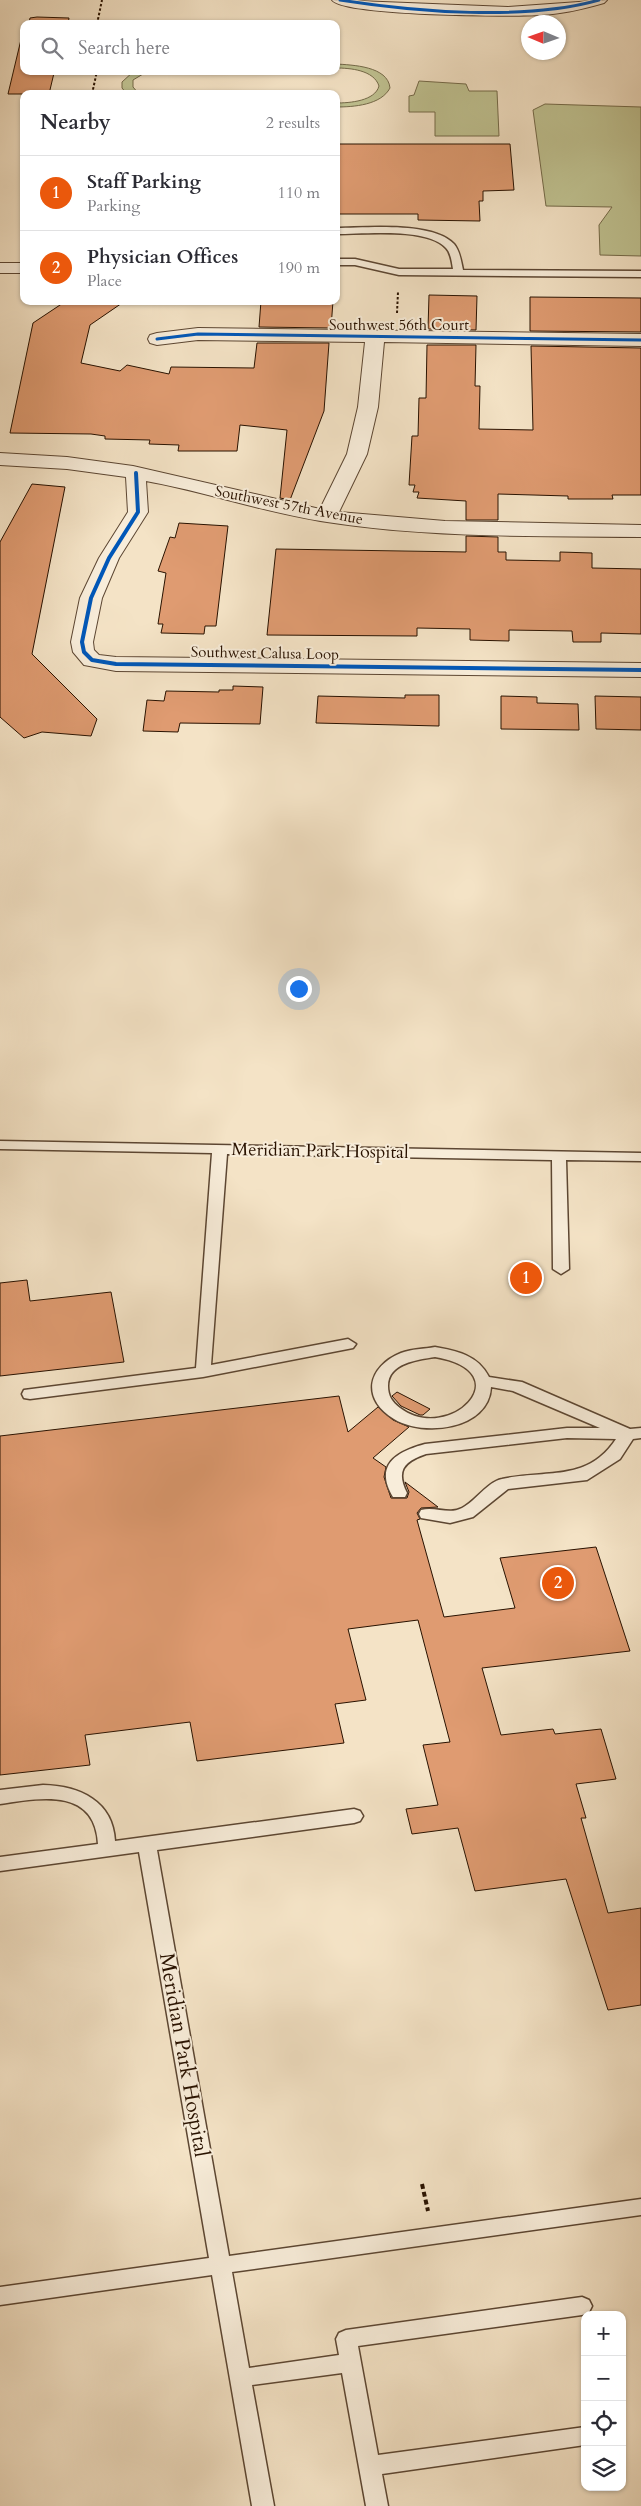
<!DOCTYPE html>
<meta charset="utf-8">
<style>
body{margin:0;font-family:Cardo,serif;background:#f7f7f7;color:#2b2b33}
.controls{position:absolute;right:15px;bottom:15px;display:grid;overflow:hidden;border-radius:10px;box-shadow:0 1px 4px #0004}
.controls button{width:45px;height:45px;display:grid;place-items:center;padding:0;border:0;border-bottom:1px solid #e1e1e2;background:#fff;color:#2b2b33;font:25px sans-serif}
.compass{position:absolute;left:521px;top:15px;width:45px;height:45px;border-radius:50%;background:#fff;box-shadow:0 1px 4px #0004;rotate:272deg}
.you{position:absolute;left:298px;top:988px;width:18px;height:18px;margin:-12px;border:4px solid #fff;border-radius:50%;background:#1a73e8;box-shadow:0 0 0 8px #1a73e833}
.badge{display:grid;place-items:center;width:32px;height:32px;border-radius:50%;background:#ea580c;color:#fff;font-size:16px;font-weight:700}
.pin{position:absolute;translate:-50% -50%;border:2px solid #fff;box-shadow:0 1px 5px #0006}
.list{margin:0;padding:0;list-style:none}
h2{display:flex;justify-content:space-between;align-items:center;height:65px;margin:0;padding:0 20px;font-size:21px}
h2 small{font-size:16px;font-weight:400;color:#7c7c81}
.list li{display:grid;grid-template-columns:32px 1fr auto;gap:15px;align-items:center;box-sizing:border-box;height:75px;padding:0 20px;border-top:1px solid #e1e1e2}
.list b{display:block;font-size:19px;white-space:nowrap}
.list p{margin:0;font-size:16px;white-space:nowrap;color:#7c7c81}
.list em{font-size:16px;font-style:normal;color:#7c7c81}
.icon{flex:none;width:28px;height:28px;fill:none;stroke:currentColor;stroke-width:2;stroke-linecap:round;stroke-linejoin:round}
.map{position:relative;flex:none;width:641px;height:2506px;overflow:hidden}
.search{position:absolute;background:#fff;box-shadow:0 1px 4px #0004;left:20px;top:20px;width:320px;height:55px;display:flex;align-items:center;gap:12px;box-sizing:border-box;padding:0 18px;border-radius:10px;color:#7c7c81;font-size:19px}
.panel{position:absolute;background:#fff;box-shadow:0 1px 4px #0004;left:20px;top:90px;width:320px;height:215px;border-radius:10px}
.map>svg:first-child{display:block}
.green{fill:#c0c392;stroke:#746a49}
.building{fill:#df9b71;stroke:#291200}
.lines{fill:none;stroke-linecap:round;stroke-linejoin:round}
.service-casing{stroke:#5c4632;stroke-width:3}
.minor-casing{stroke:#5c4632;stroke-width:2}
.path-far1{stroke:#291200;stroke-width:2;stroke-dasharray:2.5 2;stroke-linecap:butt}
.path{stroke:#291200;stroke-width:4;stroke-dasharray:5 3;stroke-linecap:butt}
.service{fill:#f8edda;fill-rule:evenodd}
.minor{fill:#f8edda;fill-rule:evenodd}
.cycleway-far1-casing{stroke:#f8edda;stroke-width:5}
.cycleway-casing{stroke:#f8edda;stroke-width:6}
.cycleway-far1{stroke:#0057b8;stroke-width:3}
.cycleway{stroke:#0057b8;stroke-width:4}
.labels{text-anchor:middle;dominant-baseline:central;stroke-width:4;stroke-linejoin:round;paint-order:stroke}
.far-street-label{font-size:15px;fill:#291200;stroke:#f8edda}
.street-label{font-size:18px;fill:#291200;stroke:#f8edda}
.near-street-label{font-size:21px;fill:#291200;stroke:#f8edda}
</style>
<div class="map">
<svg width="641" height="2506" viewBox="0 0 641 2506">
<rect width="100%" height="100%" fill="#f4e3c6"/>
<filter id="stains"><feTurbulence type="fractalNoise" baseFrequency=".004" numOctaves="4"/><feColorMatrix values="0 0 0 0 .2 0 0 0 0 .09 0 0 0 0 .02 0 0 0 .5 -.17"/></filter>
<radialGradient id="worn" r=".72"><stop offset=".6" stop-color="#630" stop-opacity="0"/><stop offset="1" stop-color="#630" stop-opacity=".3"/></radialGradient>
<g class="green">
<path d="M336 64C352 65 388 66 390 88 381 105 354 107 336 107V103C350 103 375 101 379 86 374 70 350 68 336 68Z"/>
<polygon points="134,71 148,71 133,80 133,87 139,94 127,94 122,88 122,82"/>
<polygon points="419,81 466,84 469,91 497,91 499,136 435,136 435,112 409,112 409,96 414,95"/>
<polygon points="545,104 641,107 641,256 600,255 599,225 612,207 546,206 533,110"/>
</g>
<g class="building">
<polygon points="30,18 37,17 69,18 68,24 25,24 29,23"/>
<polygon points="24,27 24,71 60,71 54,73 49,94 8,94"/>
<polygon points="336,144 510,144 514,190 483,191 483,201 479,201 480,221 418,220 418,214 336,214"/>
<polygon points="429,295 477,296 476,330 428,329"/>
<polygon points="530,297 641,298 641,332 530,331"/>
<polygon points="66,301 125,301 90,325 81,363 120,371 127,365 169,374 171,367 254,368 257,343 329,343 324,411 290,500 280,498 287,430 240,425 237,451 178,451 179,445 149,444 150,440 105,439 105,436 91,434 10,433 33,323"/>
<polygon points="261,301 333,301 331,328 259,327"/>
<polygon points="427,345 476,345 475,386 480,386 479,429 533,430 531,346 641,348 641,495 612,495 613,499 568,499 568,496 498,494 498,520 466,520 466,501 417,498 419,492 413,492 415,485 409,485 412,436 418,436 419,398 426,398"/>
<polygon points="32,484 65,487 32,654 97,719 91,736 42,732 24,738 0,717 0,542"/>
<polygon points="179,523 228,526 216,626 205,626 204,634 161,633 163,624 158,624 166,573 158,571 170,537 175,538"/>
<polygon points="466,536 498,537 498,552 506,552 506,560 560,561 560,552 592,553 592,568 641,569 641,634 601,633 601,642 573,642 572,631 509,630 509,641 470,640 470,629 417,628 417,636 267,635 276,549 466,552"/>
<polygon points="233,686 263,687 260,724 180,723 178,732 143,731 147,700 164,701 166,691 219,692 219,690 233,690"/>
<polygon points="405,695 439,695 439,726 316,723 318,696 405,698"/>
<polygon points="501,696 537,697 537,703 578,704 579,730 501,729"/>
<polygon points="595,696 641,697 641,730 596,729"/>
<polygon points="27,1280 30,1301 111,1292 124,1362 0,1376 0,1283"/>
<polygon points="397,1392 430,1409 423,1415 420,1415 401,1406 392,1396"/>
<polygon points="339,1396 348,1432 378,1407 393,1420 409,1427 373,1458 386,1467 384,1477 391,1498 407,1498 409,1492 405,1482 438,1507 421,1508 417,1513 420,1519 417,1520 444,1617 515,1608 500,1558 596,1547 630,1651 482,1668 501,1735 553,1729 555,1734 601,1729 616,1779 576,1784 586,1818 581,1818 608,1913 641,1908 641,2005 608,2010 566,1879 475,1891 458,1828 412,1834 406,1809 438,1805 423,1745 450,1742 418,1620 348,1629 366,1700 335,1704 344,1743 197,1761 190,1722 85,1735 90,1765 0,1775 0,1436"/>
</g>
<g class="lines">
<g class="service-casing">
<g id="service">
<path d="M336 228C366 228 432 221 454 244 460 251 461 261 463 270L641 271V277L399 275 355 265H336V259H355L399 269H453C452 263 451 253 446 248 427 227 363 234 336 234Z"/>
<polygon points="0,1141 641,1153 641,1161 566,1160 569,1269 561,1274 553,1269 552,1160 227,1154 211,1365 348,1339 356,1344 353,1348 203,1377 30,1399 24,1398 22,1394 24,1390 196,1368 212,1153 0,1149"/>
<path d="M435 1347C457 1351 478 1355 489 1377L522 1382 630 1429 641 1428V1438L633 1439 620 1459 587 1480 508 1489 473 1517 450 1523 421 1518 419 1514 421 1510C435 1506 449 1515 462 1508 476 1501 487 1482 502 1479 546 1469 587 1483 616 1439L567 1438 426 1454C403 1462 396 1471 407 1493L405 1497H393C374 1465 396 1452 425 1444L567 1428H600L513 1391 491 1387C489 1430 423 1437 394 1419 361 1399 367 1367 401 1353 411 1349 424 1349 435 1347ZM435 1357C523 1372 449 1445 400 1408 392 1402 388 1396 388 1386 388 1363 417 1360 435 1357Z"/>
<path d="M43 1785C80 1786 113 1801 115 1841L354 1809 360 1811 363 1816 360 1821 354 1823 157 1850 229 2256 641 2199V2215L232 2272 249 2368 339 2355 336 2339 339 2333 346 2330 582 2297 589 2300 592 2306 589 2312 582 2315 358 2346 378 2455 585 2427V2445L382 2474 388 2506H366L342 2373 252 2385 274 2506H252L212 2275 0 2305V2287L209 2258 139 1852 0 1871V1857L98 1844C95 1787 40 1798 0 1804V1790Z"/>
</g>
</g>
<g class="minor-casing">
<g id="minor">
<path d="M332 0 508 7 607 0 604 3C583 9 562 14 541 15 514 17 343 16 332 0Z"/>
<rect x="0" y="263" width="24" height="10"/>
<path d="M198 328 641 334V346L384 342 378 407 367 454 339 512 445 521 641 525V537C536 536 431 538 327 522 266 513 207 492 146 481L148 512 119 558 102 598 93 642 94 650 99 655 116 657 641 663V677L116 671 84 665 73 652 71 642 80 598 99 558 128 512 126 477 67 469 0 465V453L67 457 133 466 320 509 347 454 358 407 365 342 198 340 157 345 150 343 148 339 150 335 157 333Z"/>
</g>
</g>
<g class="path-far1">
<polyline points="97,24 102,0"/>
<polyline points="92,94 97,71"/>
<polyline points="397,313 398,292"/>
</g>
<polyline class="path" points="422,2184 428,2211"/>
<use href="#service" class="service"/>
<use href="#minor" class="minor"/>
<g class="cycleway-far1-casing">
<g id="cycleway-far1">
<path d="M340 0C416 12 525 21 599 0"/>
<polyline points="157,339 198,334 641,340"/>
</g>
</g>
<g class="cycleway-casing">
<polyline id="cycleway" points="136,473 138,512 109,558 91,598 82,642 84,652 92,660 116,664 641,670"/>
</g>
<use href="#cycleway-far1" class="cycleway-far1"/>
<use href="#cycleway" class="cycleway"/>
</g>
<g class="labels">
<g class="far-street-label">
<text x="399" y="325">Southwest 56th Court</text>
<text transform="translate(289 505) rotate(11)">Southwest 57th Avenue</text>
<text transform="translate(265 653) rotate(1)">Southwest Calusa Loop</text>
</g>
<g class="street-label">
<text transform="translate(320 1151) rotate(1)">Meridian Park Hospital</text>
</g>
<g class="near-street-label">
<text transform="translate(184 2055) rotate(80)">Meridian Park Hospital</text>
</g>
</g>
<rect width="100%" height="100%" filter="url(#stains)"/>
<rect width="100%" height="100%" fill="url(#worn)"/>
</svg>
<div class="controls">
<button>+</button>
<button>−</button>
<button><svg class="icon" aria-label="locate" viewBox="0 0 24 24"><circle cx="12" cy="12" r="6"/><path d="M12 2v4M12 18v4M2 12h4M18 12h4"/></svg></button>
<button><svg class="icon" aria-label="layers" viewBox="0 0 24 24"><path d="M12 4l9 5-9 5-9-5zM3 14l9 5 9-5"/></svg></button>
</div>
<svg class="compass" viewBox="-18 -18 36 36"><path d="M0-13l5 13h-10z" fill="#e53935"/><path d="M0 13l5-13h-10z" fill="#7c7c81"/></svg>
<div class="you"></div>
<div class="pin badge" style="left:526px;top:1278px">1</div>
<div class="pin badge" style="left:558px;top:1583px">2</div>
<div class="search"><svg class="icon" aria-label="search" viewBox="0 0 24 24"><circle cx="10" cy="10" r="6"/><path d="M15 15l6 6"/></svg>Search here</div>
<section class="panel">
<h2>Nearby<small>2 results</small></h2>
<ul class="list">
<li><span class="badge">1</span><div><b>Staff Parking</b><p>Parking</p></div><em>110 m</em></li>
<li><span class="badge">2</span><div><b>Physician Offices</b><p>Place</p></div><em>190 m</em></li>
</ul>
</section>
</div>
